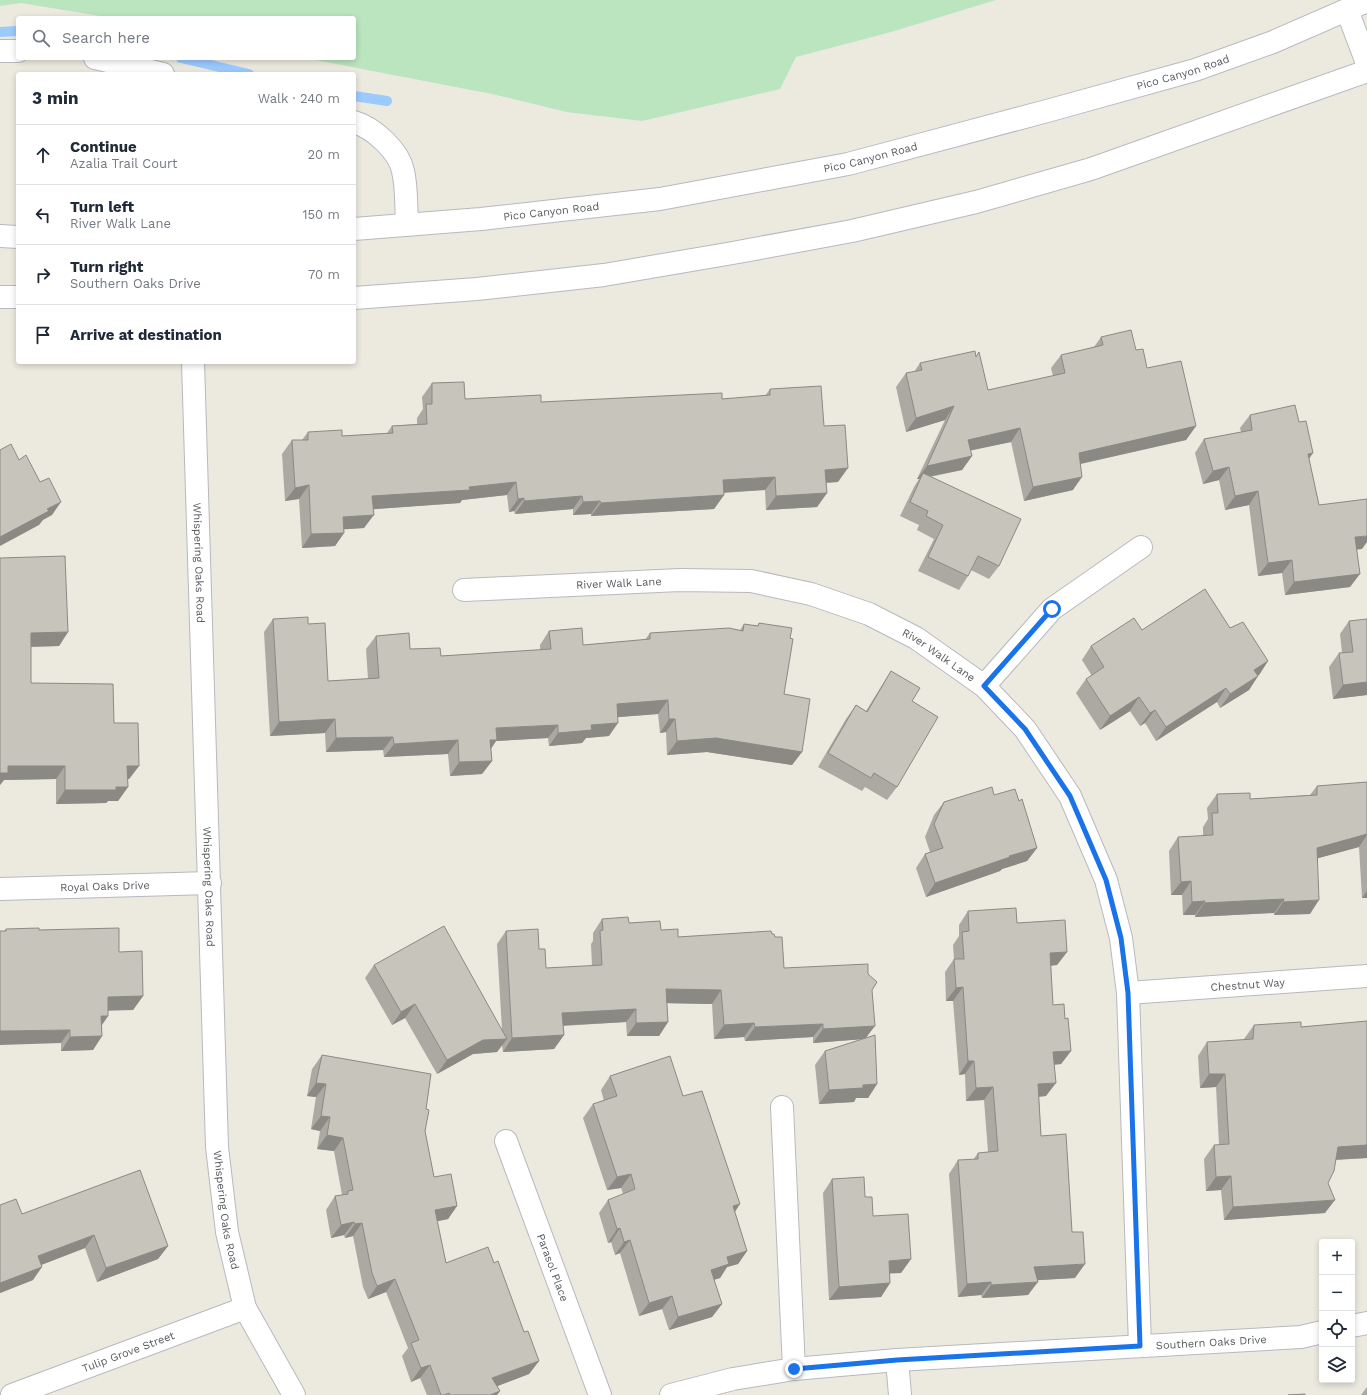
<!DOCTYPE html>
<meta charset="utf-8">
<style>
body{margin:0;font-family:"Work Sans",sans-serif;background:#f2f2f3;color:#1f2937}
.controls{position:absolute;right:12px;bottom:12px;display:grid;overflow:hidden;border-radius:4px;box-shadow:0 2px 6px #0003}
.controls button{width:36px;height:36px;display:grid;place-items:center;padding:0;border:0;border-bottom:1px solid #e0e1e3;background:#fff;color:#1f2937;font:20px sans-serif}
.stop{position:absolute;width:12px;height:12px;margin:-9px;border:3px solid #1a73e8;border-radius:50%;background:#fff}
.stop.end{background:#1a73e8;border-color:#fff;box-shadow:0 1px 4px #0008}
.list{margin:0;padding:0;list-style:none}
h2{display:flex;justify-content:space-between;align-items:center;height:52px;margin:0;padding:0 16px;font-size:17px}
h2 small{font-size:13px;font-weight:400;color:#747a83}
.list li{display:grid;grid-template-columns:26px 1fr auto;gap:12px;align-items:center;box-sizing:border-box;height:60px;padding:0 16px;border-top:1px solid #e0e1e3}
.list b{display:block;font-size:15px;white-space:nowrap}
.list p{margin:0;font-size:13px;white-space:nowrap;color:#747a83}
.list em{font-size:13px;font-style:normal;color:#747a83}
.icon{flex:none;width:22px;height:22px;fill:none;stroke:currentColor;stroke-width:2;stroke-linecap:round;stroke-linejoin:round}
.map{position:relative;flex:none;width:1367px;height:1395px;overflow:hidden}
.search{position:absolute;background:#fff;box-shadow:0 2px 6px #0003;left:16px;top:16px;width:340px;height:44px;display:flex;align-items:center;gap:10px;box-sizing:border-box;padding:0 14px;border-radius:4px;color:#747a83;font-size:15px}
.panel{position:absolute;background:#fff;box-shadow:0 2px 6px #0003;left:16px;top:72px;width:340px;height:292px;border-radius:4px}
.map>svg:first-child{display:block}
.green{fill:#bae5be}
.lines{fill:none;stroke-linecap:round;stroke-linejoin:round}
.stream{stroke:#9bcaff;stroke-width:10}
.minor-casing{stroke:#b7b9bf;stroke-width:24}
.minor{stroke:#fff;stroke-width:22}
.wall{fill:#aba9a2}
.shaded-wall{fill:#8b8984}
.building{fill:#c7c4bc;stroke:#8b8984}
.route{stroke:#1a73e8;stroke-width:5}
.labels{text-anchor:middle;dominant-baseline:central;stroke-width:4;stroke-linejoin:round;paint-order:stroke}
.street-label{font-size:11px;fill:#585b61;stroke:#fff}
</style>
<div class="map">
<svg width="1367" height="1395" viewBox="0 0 1367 1395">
<rect width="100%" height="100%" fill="#eceadf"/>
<polygon class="green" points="0,0 996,0 891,32 796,57 780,89 642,121 567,112 492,94 305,58 354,58 354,18 112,18 21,3 0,6"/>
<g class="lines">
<g class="stream">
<polyline points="0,32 18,31"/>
<polyline points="181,58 249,74"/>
<polyline points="354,96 387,101"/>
</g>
<g class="minor-casing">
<g id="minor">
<polyline points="1347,10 1367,63"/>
<polyline points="0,51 18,51"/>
<polyline points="95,58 163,74"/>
<path d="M354 122C374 128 399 151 403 171 407 188 406 207 407 225"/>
<path id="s1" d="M354 229 481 219 660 199 848 164 1047 111 1195 70 1273 42 1367 1"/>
<polyline points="0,236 18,237"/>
<polyline points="0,297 18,297"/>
<polyline points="354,298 477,289 604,275 727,254 852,231 976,202 1091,169 1367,71"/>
<path id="s2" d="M193 362 217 1147 227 1232 245 1308 294 1395"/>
<path id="s3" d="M464 590 680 580 751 581 811 594 869 614 916 638 984 686 1025 729 1070 796 1106 880 1121 938 1128 993 1140 1346"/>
<polyline points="984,686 1052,609 1141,547"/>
<path id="s4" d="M0 889 210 883"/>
<path id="s5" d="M1128 993 1367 976"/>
<polyline points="782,1107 794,1369"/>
<path id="s6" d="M506 1141 600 1395"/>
<polyline points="1352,1326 1367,1323"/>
<polyline points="897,1360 900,1395"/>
<path id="s7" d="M12 1395 245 1308"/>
<path id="s8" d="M671 1395 733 1379 794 1369 897 1360 1301 1337 1322 1332"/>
</g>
</g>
<use href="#minor" class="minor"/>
</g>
<g class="wall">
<polygon points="1101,337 1136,350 1147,368 1196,426 1186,440 1081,464 1073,490 1024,501 1011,442 970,450 972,456 962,470 930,477 999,566 989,579 971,570 968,576 959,590 918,571 934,539 917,530 919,525 900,516 914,487 919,479 917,479 945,420 906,432 896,387 906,373 914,372 920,363 976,357 988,390 1053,376 1051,368 1061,355 1094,347"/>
<polygon points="432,383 465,399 541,402 722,399 765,396 770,389 824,426 838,482 826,483 827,493 817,507 766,510 765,490 724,493 724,495 714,509 591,516 591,514 573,515 573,509 515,514 514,511 509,512 507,495 462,500 460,503 373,509 364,528 344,529 344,533 335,546 302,548 299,499 285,501 282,454 292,440 302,440 308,432 342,436 387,433 392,426 417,424 417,418 423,409 422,397"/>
<polygon points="1250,415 1299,422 1309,459 1319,505 1362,549 1357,549 1350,587 1285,595 1282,573 1258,576 1249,505 1225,510 1219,480 1203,484 1195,453 1204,439 1241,432 1240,428"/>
<polygon points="0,558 68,632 59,646 31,647 31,683 114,723 139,766 129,779 127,779 128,787 118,801 108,801 106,803 56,804 56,779 4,780 0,785"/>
<polygon points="273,619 308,624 328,681 368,679 366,649 376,636 410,649 441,656 540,650 540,645 549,631 583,645 645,640 650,633 740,630 744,624 757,626 759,623 784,694 802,752 792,765 707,752 667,755 666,732 660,733 658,714 618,717 609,736 586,738 582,743 549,746 548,738 496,741 491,749 492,761 482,774 450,776 448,754 384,757 383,750 326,752 325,733 270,736 264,632"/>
<polygon points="1349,621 1367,695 1333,699 1329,667 1339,653 1342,653 1340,634"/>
<polygon points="1230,628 1268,661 1259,675 1257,675 1258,676 1249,690 1220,708 1217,702 1156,741 1145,723 1140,726 1130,711 1100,730 1076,693 1086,679 1092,676 1082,660 1091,646 1142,630"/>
<polygon points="891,671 912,701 897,787 887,800 865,787 862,791 818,767 846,719 856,705 866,711 882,685"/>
<polygon points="1367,782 1367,898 1362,898 1359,847 1318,858 1310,914 1274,915 1274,913 1195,917 1195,915 1183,915 1182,895 1171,895 1169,851 1178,837 1203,836 1203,827 1208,819 1207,808 1217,794 1250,799 1310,795 1317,786"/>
<polygon points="994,795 1019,801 1037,848 1027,861 1002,869 1000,871 926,897 916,868 925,854 930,852 925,837 934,815 944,802"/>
<polygon points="968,911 1017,923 1067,952 1057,965 1051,966 1053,1005 1065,1019 1071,1051 1061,1064 1054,1065 1046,1096 1039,1097 1041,1136 1075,1278 1037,1280 1028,1295 982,1298 981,1295 958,1297 949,1174 958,1160 973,1160 978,1153 988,1152 984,1100 966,1101 965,1074 959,1075 953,1001 946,1001 945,972 954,959 953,945 959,936 959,925"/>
<polygon points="602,919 629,923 661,930 678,937 772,934 775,937 784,968 868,974 872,990 866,1038 877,1084 868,1098 856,1098 854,1102 819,1104 815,1065 825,1051 863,1039 813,1043 813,1037 745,1041 744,1037 714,1039 712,1004 667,1003 668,1022 659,1036 627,1036 626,1022 563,1026 564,1035 554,1049 503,1052 502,1045 497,1052 473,1054 437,1074 405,1018 392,1025 365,978 374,965 502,1030 497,944 506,931 539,949 546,968 592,966 591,944 593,941 593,933"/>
<polygon points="6,929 39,930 119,952 143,996 133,1010 108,1010 108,1016 102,1025 102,1036 93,1050 61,1051 61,1043 4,931"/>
<polygon points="1367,1021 1367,1158 1336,1160 1328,1183 1325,1213 1224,1220 1221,1190 1206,1191 1204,1159 1214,1145 1219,1145 1216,1087 1200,1088 1198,1056 1207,1042 1244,1040 1244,1039 1254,1025 1301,1027"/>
<polygon points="322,1055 426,1109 425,1131 434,1177 457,1206 448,1219 437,1221 446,1263 494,1263 524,1332 539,1361 529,1374 497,1386 500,1391 497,1395 427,1395 420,1378 411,1382 402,1356 408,1348 386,1292 368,1299 363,1287 353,1236 345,1238 344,1235 331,1238 326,1210 335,1196 342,1195 334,1151 317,1149 320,1131 311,1129 316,1097 307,1096 312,1069"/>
<polygon points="610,1076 683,1096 735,1212 747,1251 738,1264 727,1267 720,1278 714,1280 722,1304 712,1317 669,1330 662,1309 639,1316 620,1253 615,1255 611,1242 608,1243 599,1213 608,1200 623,1194 621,1188 607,1190 583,1118 593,1104 604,1101 601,1090"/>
<polygon points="832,1179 865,1197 873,1216 911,1259 901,1273 890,1273 890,1283 881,1297 829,1300 823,1193"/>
<polygon points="0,1205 22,1214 168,1246 158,1259 97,1282 85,1248 41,1265 33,1280 0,1293"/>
<polygon points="1367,1387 1367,1395 1361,1395"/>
</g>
<g class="shaded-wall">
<polygon points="954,406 945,420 906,432 916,418"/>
<polygon points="1196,426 1186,440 1070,466 1079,453"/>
<polygon points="1020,428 1011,442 959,453 968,440"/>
<polygon points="1313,453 1304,466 1308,454"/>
<polygon points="972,456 962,470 921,478 923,473 919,479 917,479 927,466"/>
<polygon points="1229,467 1219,480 1203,484 1213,471"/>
<polygon points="848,468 838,482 816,483 825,470"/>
<polygon points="775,477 765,490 714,493 723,480"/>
<polygon points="1082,477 1073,490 1024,501 1033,487"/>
<polygon points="516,482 507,495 462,500 460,503 363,510 372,496"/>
<polygon points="309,485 299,499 285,501 295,488"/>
<polygon points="1258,491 1249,505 1225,510 1235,496"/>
<polygon points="827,493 817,507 766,510 776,496"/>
<polygon points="724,495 714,509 591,516 601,503"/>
<polygon points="582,496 573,509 515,514 524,501"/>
<polygon points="524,498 514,511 509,512 518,499"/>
<polygon points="600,501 591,514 573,515 583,502"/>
<polygon points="61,502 52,515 43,520 39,525 0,546 0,537 47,509"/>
<polygon points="374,515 364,528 334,530 343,517"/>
<polygon points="344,533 335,546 302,548 311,534"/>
<polygon points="1367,536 1367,542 1362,549 1346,551 1355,537"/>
<polygon points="1292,560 1282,573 1258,576 1268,563"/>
<polygon points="1360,574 1350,587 1285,595 1294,582"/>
<polygon points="68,632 59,646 21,647 31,633"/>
<polygon points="1268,661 1259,675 1245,683 1254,670"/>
<polygon points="1258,676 1249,690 1220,708 1230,694"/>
<polygon points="1367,682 1367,695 1333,699 1343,685"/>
<polygon points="1226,688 1217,702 1156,741 1166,727"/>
<polygon points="1139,697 1130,711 1100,730 1110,716"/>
<polygon points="668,700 658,714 607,718 617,704"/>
<polygon points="1155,710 1145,723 1140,726 1150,713"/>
<polygon points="335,719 325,733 270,736 279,722"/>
<polygon points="669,719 675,719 666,732 660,733"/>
<polygon points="618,723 609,736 586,738 582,743 549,746 558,733 591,725"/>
<polygon points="558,725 548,738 496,741 487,754 481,754 496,728"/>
<polygon points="393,737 383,750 326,752 336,738"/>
<polygon points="716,738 802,752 792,765 707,752 667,755 677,741"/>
<polygon points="458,740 448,754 384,757 394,744"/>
<polygon points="492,761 482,774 450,776 459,762"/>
<polygon points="8,766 65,766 56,779 4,780 0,785 0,773"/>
<polygon points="127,766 139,766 129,779 117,780"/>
<polygon points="116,787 128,787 118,801 108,801 106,803 56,804 65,790"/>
<polygon points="1367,834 1367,835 1359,847 1308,861 1317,848"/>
<polygon points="1037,848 1027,861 1002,869 1000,871 926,897 935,883 1009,856"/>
<polygon points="1191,881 1182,895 1171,895 1181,882"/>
<polygon points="1367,891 1367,898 1362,898"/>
<polygon points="1284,899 1274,913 1195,917 1204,903"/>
<polygon points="1319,900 1310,914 1274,915 1283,902"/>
<polygon points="1205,901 1195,915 1183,915 1192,902"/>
<polygon points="1067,952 1057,965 1041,966 1050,953"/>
<polygon points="963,987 953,1001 946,1001 956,988"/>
<polygon points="666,989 721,990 712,1004 657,1003"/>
<polygon points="143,996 133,1010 98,1011 108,997"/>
<polygon points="415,1004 405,1018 392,1025 401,1012"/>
<polygon points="636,1009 626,1022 553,1026 562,1013"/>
<polygon points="101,1016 108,1016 99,1029"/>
<polygon points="668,1022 659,1036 627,1036 636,1023"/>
<polygon points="754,1023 744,1037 714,1039 724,1025"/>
<polygon points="823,1024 813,1037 745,1041 755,1027"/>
<polygon points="875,1026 865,1039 813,1043 823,1029"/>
<polygon points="70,1030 61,1043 0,1045 0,1031"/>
<polygon points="564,1035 554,1049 503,1052 512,1038"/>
<polygon points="102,1036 93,1050 61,1051 70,1037"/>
<polygon points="507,1039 497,1052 473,1054 437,1074 447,1060 483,1040"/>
<polygon points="1071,1051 1061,1064 1044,1065 1053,1052"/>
<polygon points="968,1061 974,1061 965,1074 959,1075"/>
<polygon points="1209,1074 1225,1074 1216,1087 1200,1088"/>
<polygon points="316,1083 326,1084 316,1097 307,1096"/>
<polygon points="1056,1083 1046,1096 1028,1097 1038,1084"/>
<polygon points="877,1084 868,1098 856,1098 854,1102 819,1104 829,1090 863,1085"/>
<polygon points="993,1087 984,1100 966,1101 976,1088"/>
<polygon points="321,1116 330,1117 320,1131 311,1129"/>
<polygon points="327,1135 343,1138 334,1151 317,1149"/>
<polygon points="1367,1145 1367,1158 1329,1160 1338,1147"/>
<polygon points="631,1174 621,1188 607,1190 617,1177"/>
<polygon points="1231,1176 1221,1190 1206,1191 1216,1177"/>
<polygon points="1335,1200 1325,1213 1224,1220 1233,1207"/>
<polygon points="740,1204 731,1218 733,1206"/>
<polygon points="457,1206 448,1219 425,1224 435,1210"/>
<polygon points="354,1222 344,1235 331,1238 341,1225"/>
<polygon points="362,1223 353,1236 345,1238 355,1224"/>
<polygon points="620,1228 611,1242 608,1243 617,1229"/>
<polygon points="94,1235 85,1248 28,1270 38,1256"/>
<polygon points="630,1240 620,1253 615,1255 624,1242"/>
<polygon points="168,1246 158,1259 97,1282 106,1268"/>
<polygon points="747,1251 738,1264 727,1267 720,1278 702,1283 711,1270 727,1257"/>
<polygon points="911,1259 901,1273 880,1274 889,1261"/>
<polygon points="1085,1264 1075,1278 1024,1281 1034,1267"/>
<polygon points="42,1267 33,1280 0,1293 0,1283"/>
<polygon points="395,1279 386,1292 368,1299 377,1286"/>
<polygon points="991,1282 981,1295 958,1297 967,1284"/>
<polygon points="1038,1282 1028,1295 982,1298 991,1285"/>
<polygon points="890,1283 881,1297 829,1300 839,1287"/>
<polygon points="672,1296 662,1309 639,1316 649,1303"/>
<polygon points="722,1304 712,1317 669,1330 678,1317"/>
<polygon points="539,1361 529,1374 482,1392 492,1378"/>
<polygon points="430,1365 420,1378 411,1382 421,1368"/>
<polygon points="500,1391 497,1395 490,1395"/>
</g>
<g class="building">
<polygon points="1131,330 1136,350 1143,349 1147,368 1181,361 1196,426 1079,453 1082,477 1033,487 1020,428 968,440 972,456 927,466 954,406 916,418 906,373 922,370 920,363 975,351 976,357 979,352 988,390 1065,373 1061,355 1103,345 1101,337"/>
<polygon points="464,382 465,399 541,395 541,402 722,393 722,399 770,395 770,389 821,386 824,426 845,425 848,468 825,470 827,493 776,496 775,477 723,480 724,495 601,503 600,501 583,502 582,496 524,501 524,498 518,499 516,482 469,487 470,490 372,496 374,515 343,517 344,533 311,534 309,485 295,488 292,440 308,440 308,432 342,430 342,436 393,433 392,426 427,424 426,404 432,404 432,383"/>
<polygon points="1295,405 1299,422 1306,421 1313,453 1308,454 1319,505 1367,499 1367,536 1355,537 1360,574 1294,582 1292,560 1268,563 1258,491 1235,496 1229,467 1213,471 1204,439 1252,430 1250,415"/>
<polygon points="11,444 19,460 26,455 40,482 49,478 61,502 47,509 49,511 0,537 0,450"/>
<polygon points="923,473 1021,519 999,566 978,556 968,576 928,557 943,525 926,516 928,511 910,502"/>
<polygon points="65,556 68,632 31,633 31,683 113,684 114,723 138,723 139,766 127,766 128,787 116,787 116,790 65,790 65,766 8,766 8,773 0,773 0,558"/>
<polygon points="1205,589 1230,628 1243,622 1268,661 1254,670 1258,676 1230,694 1226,688 1166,727 1155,710 1150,713 1139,697 1110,716 1086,679 1104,667 1091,646 1134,618 1142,630"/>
<polygon points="308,617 308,624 325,623 328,681 379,678 376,636 409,633 410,649 440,648 441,656 551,649 549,631 582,628 583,645 650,639 650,633 729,628 743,631 744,624 758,626 759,623 792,628 790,638 793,639 784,694 810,699 802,752 716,738 677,741 675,719 669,719 668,700 617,704 618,723 591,725 592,730 558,733 558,725 496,728 497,740 490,740 492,761 459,762 458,740 394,744 393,737 336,738 335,719 279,722 273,619"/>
<polygon points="1367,619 1367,682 1343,685 1339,653 1353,652 1349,621"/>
<polygon points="891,671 920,688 912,701 938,717 897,787 874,773 871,778 828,753 856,705 867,712"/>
<polygon points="1367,782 1367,834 1317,848 1319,900 1283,902 1284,899 1204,903 1205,901 1192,902 1191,881 1181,882 1178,837 1213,835 1212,813 1218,813 1217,794 1250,793 1250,799 1317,795 1317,786"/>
<polygon points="992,787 994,795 1015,789 1019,801 1022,799 1037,848 1009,856 1010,857 935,883 925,854 943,848 934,824 944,802"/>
<polygon points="1016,908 1017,923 1065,920 1067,952 1050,953 1053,1005 1064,1004 1065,1019 1068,1018 1071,1051 1053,1052 1056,1083 1038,1084 1041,1136 1066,1134 1072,1232 1083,1232 1085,1264 1034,1267 1038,1282 991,1285 991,1282 967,1284 958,1160 978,1159 978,1153 998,1151 993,1087 976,1088 974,1061 968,1061 963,987 956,988 954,959 964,959 962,932 969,931 968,911"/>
<polygon points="628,917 629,923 660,921 661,930 678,929 678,937 771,931 772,934 774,934 775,937 782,937 784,968 868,964 868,974 877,982 872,990 875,1026 823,1029 823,1024 755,1027 754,1023 724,1025 721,990 666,989 668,1022 636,1023 636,1009 562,1013 564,1035 512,1038 506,931 538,929 539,949 545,949 546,968 602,965 600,931 603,930 602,919"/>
<polygon points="444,926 507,1039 483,1040 447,1060 415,1004 401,1012 374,965"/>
<polygon points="39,928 39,930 119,928 119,952 142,951 143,996 108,997 108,1016 101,1016 102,1036 70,1037 70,1030 0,1031 0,931 6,931 6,929"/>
<polygon points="1367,1021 1367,1145 1338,1147 1334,1171 1328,1183 1335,1200 1233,1207 1231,1176 1216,1177 1214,1145 1229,1144 1225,1074 1209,1074 1207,1042 1253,1039 1254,1025 1301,1022 1301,1027"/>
<polygon points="875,1035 877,1084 863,1085 863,1088 829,1090 825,1051"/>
<polygon points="322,1055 431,1074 426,1109 429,1110 425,1131 434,1177 451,1174 457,1206 435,1210 446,1263 488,1247 494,1263 498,1261 524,1332 528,1331 539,1361 492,1378 500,1391 490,1395 450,1395 449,1393 444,1395 441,1395 430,1365 421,1368 411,1343 419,1340 395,1279 377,1286 372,1273 362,1223 355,1224 354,1222 341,1225 335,1196 348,1194 348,1191 353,1190 343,1138 327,1135 330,1117 321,1116 326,1084 316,1083"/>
<polygon points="670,1056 683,1096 702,1091 740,1204 733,1206 747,1251 727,1257 729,1264 711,1270 722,1304 678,1317 672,1296 649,1303 630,1240 624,1242 620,1228 617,1229 608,1200 635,1189 631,1174 617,1177 593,1104 617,1096 610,1076"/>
<polygon points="140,1170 168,1246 106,1268 94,1235 38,1256 42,1267 0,1283 0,1205 16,1199 22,1214"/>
<polygon points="864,1177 865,1197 872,1197 873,1216 908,1214 911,1259 889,1261 890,1283 839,1287 832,1179"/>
<polygon points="1305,1394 1305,1395 1288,1395"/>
</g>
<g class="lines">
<polyline class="route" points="794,1369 897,1360 1140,1346 1128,993 1121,938 1106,880 1070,796 1025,729 984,686 1052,609"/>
</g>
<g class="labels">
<g class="street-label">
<text stroke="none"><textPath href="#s1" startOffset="846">Pico Canyon Road</textPath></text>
<text stroke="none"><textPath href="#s1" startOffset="522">Pico Canyon Road</textPath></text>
<text stroke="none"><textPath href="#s1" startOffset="198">Pico Canyon Road</textPath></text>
<text stroke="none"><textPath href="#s2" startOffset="201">Whispering Oaks Road</textPath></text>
<text stroke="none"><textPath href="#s3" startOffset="155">River Walk Lane</textPath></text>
<text stroke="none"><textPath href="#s3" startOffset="491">River Walk Lane</textPath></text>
<text stroke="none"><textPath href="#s4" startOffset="105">Royal Oaks Drive</textPath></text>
<text stroke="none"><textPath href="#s2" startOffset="525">Whispering Oaks Road</textPath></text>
<text stroke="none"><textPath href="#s5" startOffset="120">Chestnut Way</textPath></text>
<text stroke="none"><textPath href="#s2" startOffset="849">Whispering Oaks Road</textPath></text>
<text stroke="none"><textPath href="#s6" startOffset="135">Parasol Place</textPath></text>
<text stroke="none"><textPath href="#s8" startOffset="544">Southern Oaks Drive</textPath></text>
<text stroke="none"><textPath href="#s7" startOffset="124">Tulip Grove Street</textPath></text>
</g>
</g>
</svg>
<div class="controls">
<button>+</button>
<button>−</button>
<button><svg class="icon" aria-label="locate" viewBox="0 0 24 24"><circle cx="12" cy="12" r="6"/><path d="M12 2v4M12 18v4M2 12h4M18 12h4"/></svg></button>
<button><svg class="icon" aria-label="layers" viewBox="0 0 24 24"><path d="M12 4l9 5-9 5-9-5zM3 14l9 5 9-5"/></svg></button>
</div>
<div class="stop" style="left:1052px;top:609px"></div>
<div class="stop end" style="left:794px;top:1369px"></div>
<div class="search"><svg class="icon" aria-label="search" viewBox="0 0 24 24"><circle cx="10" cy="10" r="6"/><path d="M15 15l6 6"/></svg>Search here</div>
<section class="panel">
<h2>3 min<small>Walk · 240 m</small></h2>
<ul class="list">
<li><svg class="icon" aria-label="ahead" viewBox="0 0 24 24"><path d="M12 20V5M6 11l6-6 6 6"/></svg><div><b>Continue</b><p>Azalia Trail Court</p></div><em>20 m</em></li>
<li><svg class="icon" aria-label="left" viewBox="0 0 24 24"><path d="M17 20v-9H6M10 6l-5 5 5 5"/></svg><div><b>Turn left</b><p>River Walk Lane</p></div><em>150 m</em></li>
<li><svg class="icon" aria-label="right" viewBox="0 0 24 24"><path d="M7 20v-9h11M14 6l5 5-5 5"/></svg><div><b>Turn right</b><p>Southern Oaks Drive</p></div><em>70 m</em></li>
<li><svg class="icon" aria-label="arrive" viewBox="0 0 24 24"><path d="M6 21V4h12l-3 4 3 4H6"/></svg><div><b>Arrive at destination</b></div></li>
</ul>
</section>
</div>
